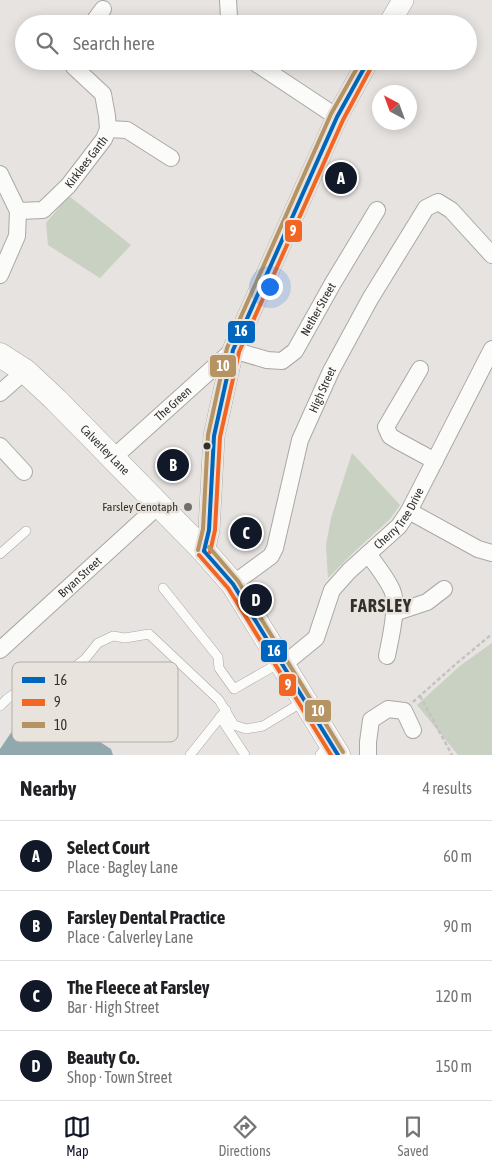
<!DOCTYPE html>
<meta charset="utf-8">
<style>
body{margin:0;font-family:"Asap Condensed",sans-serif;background:#f6f6f6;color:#202124}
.compass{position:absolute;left:372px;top:85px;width:45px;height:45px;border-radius:50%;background:#fff;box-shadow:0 2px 12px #0003;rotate:319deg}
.you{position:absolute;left:269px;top:286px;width:18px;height:18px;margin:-12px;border:4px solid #fff;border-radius:50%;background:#1a73e8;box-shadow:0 0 0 8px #1a73e833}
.badge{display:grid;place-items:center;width:32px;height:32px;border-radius:50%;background:#111827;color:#fff;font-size:16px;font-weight:700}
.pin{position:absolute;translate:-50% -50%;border:2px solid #fff;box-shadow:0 1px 5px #0006}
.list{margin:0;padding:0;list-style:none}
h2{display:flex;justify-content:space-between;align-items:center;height:65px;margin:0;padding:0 20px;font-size:21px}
h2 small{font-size:16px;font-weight:400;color:#757577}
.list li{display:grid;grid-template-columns:32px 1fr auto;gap:15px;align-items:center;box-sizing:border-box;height:70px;padding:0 20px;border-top:1px solid #e0e0e0}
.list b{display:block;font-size:19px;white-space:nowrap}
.list p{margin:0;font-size:16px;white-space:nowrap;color:#757577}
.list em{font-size:16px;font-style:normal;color:#757577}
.icon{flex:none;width:28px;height:28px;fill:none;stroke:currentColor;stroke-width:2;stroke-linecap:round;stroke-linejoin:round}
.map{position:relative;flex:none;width:492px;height:755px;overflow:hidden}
.search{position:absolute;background:#fff;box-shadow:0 2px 12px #0003;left:15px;right:15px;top:15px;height:55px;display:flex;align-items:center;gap:12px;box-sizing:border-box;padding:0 18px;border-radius:28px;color:#757577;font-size:19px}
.sheet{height:345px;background:#fff}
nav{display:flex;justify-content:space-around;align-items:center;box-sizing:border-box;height:70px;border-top:1px solid #e0e0e0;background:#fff;font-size:14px;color:#757577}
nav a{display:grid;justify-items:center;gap:2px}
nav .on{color:#111827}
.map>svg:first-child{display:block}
.green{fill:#c8d1c2}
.water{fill:#91a8ae}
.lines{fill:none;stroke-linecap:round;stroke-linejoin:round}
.service-casing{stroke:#aaa8a5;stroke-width:10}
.minor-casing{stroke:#aaa8a5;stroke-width:18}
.tertiary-casing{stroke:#aaa8a5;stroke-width:22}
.secondary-casing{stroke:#aaa8a5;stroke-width:25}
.path{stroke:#c5c3c2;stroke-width:2.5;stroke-dasharray:4 2.5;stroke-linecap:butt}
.service{stroke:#fbfbfa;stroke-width:9}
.minor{stroke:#fbfbfa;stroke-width:16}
.tertiary{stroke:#fbfbfa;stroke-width:21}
.secondary{stroke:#fbfbfa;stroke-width:24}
.bus-1-casing{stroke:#e9e3dd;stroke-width:8}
.bus-2-casing{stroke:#e9e3dd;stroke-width:8}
.bus-3-casing{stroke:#e9e3dd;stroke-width:8}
.bus-1{stroke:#0065bd;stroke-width:4}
.bus-2{stroke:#f26522;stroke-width:4}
.bus-3{stroke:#b59363;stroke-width:4}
.bus-dot{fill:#32302d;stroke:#e9e3dd;stroke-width:2}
.poi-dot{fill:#716f6c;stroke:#e9e3dd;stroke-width:2}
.labels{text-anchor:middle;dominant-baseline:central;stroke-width:5;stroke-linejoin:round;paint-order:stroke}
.street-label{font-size:12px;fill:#32302d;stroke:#e9e3dd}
.poi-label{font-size:12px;fill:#32302d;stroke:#e9e3dd;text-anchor:end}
.district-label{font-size:18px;font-weight:bold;letter-spacing:1px;fill:#32302d;stroke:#e9e3dd}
.key{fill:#e9e3dd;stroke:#b2ada8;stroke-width:1}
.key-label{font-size:14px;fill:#32302d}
.line-badge{stroke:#e9e3dd;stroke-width:2}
.badge-label{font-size:14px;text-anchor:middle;font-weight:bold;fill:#fff}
</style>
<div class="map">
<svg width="492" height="755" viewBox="0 0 492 755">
<rect width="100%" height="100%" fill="#e6e3e0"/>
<g class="green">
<polygon points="69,196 131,245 100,278 48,245 46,223"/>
<polygon points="352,453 400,505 390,519 355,551 328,578 326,545 331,518"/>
<polygon points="492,643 492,755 458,755 417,705 461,665"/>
</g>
<polygon class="water" points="21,718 42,721 81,730 111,749 113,755 0,755 0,749"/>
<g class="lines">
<g class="service-casing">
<g id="service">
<polyline points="0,554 26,531"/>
<polyline points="163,588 218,657 219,668 234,689 281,662"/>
<polyline points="0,706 7,699 14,694 71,670 85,659 98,643 113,636 125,638 149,634 219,700 234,725 246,729 263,726 304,701"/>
<polyline points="220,717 245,755"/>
<polyline points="190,755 226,710"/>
<polyline points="320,755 330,743"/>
</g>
</g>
<g class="minor-casing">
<g id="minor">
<polyline points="228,0 229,18 231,24"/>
<polyline points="92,24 103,9"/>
<polyline points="254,61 257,64 337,117"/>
<polyline points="108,129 127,130 171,158"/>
<polyline points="0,174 18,211 17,236 0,275"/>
<path id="s1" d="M18 211 43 210 68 186 104 139 108 129 107 116 103 94 74 67 73 61"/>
<polyline points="420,369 386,427 390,436 398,441 435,461"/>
<polyline points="0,393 25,371"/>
<polyline points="0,446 24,472"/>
<path id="s2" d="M113 458 233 350 267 360 282 361 295 351 333 283 377 210"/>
<polyline points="409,511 478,549 492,553"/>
<path d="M368 554C377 566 386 577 392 590 399 605 390 640 387 656"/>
<path id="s3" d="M233 584 271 556 275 548 300 440 331 371 370 299 426 208 438 202 451 210 492 255"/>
<polyline points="394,613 427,602 444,589"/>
<path id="s4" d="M0 650 159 505"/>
<path id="s5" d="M283 665 316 638 332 590 349 571 399 526 409 511 492 349"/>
<polyline points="368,755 368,742 371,720 388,709 404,711 413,730"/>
</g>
</g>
<g class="tertiary-casing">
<g id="tertiary">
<polyline points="389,24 403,0"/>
<polyline points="204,551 209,530 214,436 233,350 337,117 368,61"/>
</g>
</g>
<g class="secondary-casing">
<g id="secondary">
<path id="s6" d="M0 355 25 371 56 400 204 551 233 584 338 755"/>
</g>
</g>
<g class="path">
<polyline points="420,696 452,755"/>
<polyline points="413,702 457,663 492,634"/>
</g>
<use href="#service" class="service"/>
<use href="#minor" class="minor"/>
<use href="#tertiary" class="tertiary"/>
<use href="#secondary" class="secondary"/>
<g class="bus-1-casing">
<g id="bus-1">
<polyline points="204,551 209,530 214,436 233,350 337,117 368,61"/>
<polyline points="204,551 233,584 338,755"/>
</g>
</g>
<g class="bus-2-casing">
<g id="bus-2">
<polyline points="210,552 215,530 220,437 239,352 343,120 373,64"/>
<polyline points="199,555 228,588 331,755"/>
</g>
</g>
<g class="bus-3-casing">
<g id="bus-3">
<polyline points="209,547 238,581 343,752"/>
<polyline points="198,550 203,529 208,435 227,348 331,114 361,61"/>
</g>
</g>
<use href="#bus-1" class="bus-1"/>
<use href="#bus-2" class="bus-2"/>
<use href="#bus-3" class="bus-3"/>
</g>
<circle class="bus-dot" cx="207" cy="446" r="4.5"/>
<circle class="poi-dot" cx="188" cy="507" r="5"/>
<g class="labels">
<g class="street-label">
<text stroke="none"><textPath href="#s1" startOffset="90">Kirklees Garth</textPath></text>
<text stroke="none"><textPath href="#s2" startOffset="276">Nether Street</textPath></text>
<text stroke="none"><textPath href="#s3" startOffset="222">High Street</textPath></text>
<text stroke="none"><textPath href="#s2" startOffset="81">The Green</textPath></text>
<text stroke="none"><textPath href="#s6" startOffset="142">Calverley Lane</textPath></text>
<text stroke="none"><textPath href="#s5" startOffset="192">Cherry Tree Drive</textPath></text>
<text stroke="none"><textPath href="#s4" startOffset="108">Bryan Street</textPath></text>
</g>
<g class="poi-label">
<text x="178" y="507">Farsley Cenotaph</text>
</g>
<g class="district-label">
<text x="381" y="605">FARSLEY</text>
</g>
</g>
<rect x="12" y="662" width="166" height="80" rx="8" class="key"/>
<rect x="22" y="677" width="23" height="6" fill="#0065bd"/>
<rect x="22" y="699" width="23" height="7" fill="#f26522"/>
<rect x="22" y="722" width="23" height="6" fill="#b59363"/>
<g class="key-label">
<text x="54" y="685">16</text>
<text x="54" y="707">9</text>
<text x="54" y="730">10</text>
</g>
<g class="line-badge">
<rect x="284" y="219" width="19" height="24" rx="5" fill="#f26522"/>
<rect x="227" y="320" width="29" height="24" rx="5" fill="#0065bd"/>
<rect x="209" y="354" width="28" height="24" rx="5" fill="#b59363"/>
<rect x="260" y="639" width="28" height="24" rx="5" fill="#0065bd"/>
<rect x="278" y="673" width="19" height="24" rx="5" fill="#f26522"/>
<rect x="304" y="699" width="28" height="24" rx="5" fill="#b59363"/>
</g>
<g class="badge-label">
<text x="293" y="236">9</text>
<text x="241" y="336">16</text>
<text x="223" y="371">10</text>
<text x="274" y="656">16</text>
<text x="288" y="690">9</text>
<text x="318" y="716">10</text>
</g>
</svg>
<svg class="compass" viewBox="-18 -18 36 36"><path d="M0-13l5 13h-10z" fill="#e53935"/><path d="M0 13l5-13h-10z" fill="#757577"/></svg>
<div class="you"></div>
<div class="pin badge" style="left:341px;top:178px">A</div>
<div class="pin badge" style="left:173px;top:465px">B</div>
<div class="pin badge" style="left:246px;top:533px">C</div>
<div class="pin badge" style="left:256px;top:600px">D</div>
<div class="search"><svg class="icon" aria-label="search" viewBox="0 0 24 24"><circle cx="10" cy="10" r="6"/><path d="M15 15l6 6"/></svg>Search here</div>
</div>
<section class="sheet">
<h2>Nearby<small>4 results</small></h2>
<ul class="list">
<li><span class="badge">A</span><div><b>Select Court</b><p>Place · Bagley Lane</p></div><em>60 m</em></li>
<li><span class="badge">B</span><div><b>Farsley Dental Practice</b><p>Place · Calverley Lane</p></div><em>90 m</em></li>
<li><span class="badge">C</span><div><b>The Fleece at Farsley</b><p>Bar · High Street</p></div><em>120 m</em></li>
<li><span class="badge">D</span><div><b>Beauty Co.</b><p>Shop · Town Street</p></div><em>150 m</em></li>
</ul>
</section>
<nav>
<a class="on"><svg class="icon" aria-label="map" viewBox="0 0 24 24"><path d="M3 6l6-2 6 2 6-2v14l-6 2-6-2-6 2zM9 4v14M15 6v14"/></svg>Map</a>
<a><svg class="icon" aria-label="directions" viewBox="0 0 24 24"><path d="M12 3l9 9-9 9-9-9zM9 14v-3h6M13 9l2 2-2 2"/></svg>Directions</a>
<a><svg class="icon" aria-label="saved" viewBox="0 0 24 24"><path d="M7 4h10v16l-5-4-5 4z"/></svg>Saved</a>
</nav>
